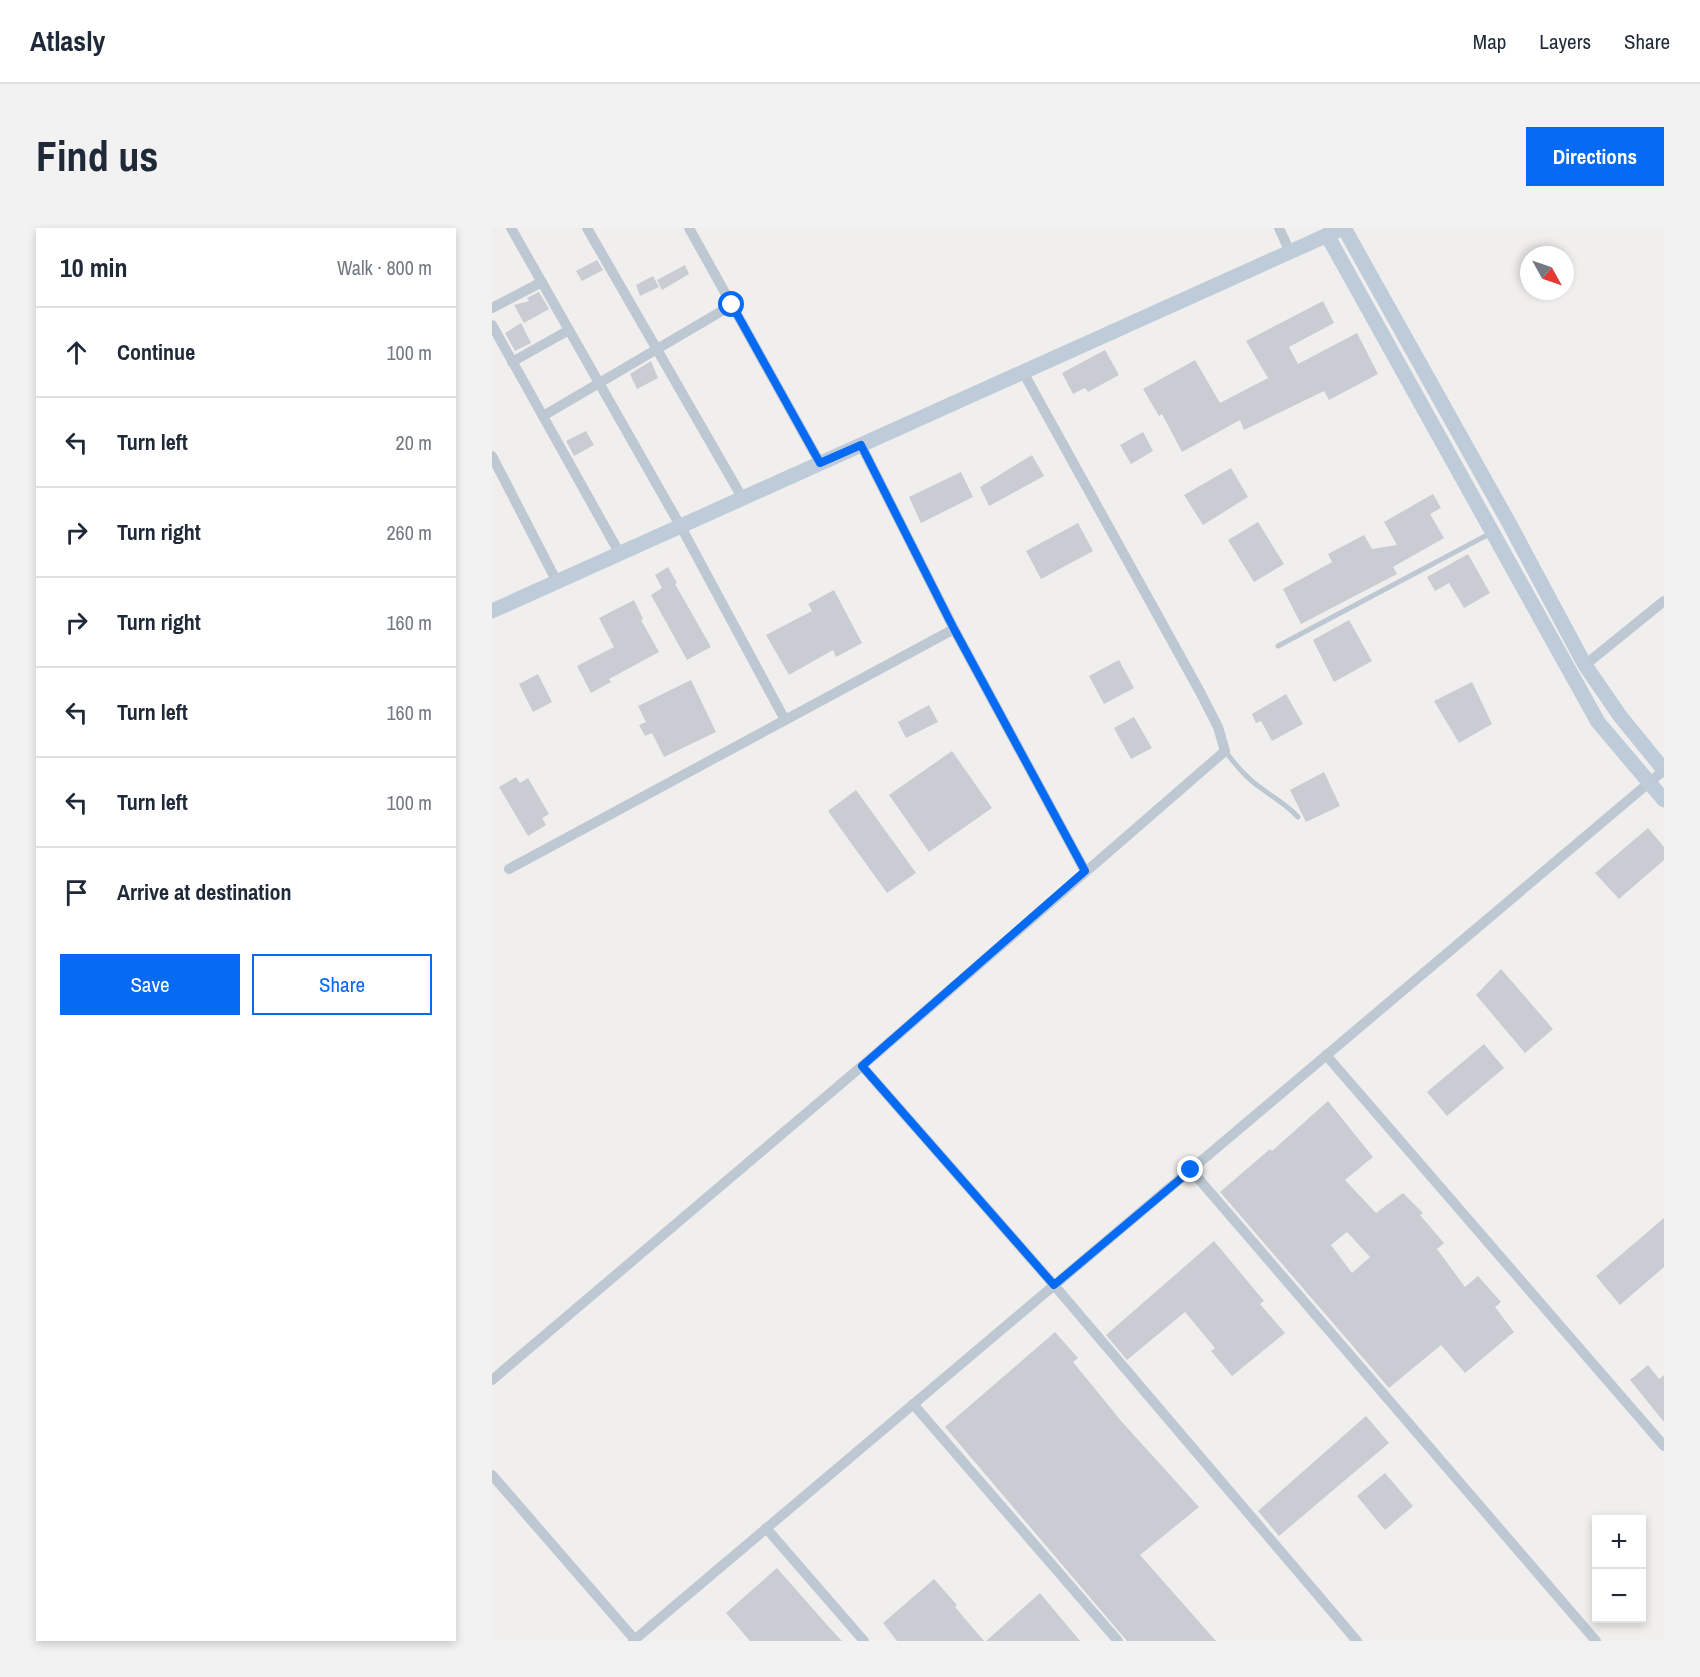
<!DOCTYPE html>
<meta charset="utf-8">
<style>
body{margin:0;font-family:"Archivo Narrow",sans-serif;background:#f2f2f3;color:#1f2937}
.controls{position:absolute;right:18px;bottom:18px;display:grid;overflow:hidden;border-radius:0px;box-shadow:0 3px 9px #0003}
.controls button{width:54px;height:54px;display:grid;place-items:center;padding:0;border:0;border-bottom:2px solid #e0e1e3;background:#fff;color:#1f2937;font:30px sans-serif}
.compass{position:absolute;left:1028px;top:18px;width:54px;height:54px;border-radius:50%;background:#fff;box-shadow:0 3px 9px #0003;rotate:130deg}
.stop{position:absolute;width:18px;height:18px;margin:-14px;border:4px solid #066af3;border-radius:50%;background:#fff}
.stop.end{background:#066af3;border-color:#fff;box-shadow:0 2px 6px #0008}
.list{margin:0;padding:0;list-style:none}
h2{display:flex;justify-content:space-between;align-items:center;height:78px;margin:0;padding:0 24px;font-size:26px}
h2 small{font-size:20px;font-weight:400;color:#747a83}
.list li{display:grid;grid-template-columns:39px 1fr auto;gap:18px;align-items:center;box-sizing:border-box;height:90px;padding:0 24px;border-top:2px solid #e0e1e3}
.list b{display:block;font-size:22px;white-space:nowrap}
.list em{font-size:20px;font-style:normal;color:#747a83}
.actions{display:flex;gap:12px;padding:18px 24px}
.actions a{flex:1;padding:14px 0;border:2px solid #066af3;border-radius:0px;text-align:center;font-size:21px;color:#066af3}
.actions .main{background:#066af3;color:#fff}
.icon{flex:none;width:33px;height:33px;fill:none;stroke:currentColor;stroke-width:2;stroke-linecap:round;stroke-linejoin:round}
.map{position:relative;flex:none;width:1172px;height:1413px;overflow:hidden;border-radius:0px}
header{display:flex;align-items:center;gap:36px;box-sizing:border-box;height:84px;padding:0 30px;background:#fff;border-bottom:2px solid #e0e1e3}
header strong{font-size:28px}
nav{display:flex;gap:33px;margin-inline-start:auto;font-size:21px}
.intro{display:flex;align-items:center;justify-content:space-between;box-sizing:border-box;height:144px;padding:0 36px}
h1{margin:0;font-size:42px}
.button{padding:15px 27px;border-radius:0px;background:#066af3;color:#fff;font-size:21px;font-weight:700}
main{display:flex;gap:36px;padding:0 36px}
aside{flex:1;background:#fff;border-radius:0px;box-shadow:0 3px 9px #0003}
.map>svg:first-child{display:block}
.building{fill:#c9cdd3;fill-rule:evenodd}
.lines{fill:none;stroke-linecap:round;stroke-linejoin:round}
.lane{stroke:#bdc8d2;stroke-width:5}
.street{stroke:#bdc8d2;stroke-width:10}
.secondary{stroke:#becbd9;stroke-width:15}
.route{stroke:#066af3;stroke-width:8}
</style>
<header>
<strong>Atlasly</strong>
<nav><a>Map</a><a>Layers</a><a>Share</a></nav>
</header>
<div class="intro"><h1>Find us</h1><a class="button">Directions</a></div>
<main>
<aside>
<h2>10 min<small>Walk · 800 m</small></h2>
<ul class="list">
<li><svg class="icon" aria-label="ahead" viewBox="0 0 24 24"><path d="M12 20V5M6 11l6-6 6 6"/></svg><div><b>Continue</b></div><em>100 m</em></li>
<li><svg class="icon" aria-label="left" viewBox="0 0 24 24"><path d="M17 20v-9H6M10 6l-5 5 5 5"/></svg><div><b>Turn left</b></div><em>20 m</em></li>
<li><svg class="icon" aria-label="right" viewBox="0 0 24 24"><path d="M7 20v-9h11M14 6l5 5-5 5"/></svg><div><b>Turn right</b></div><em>260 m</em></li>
<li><svg class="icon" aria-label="right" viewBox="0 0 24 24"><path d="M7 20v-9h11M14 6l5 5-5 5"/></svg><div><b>Turn right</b></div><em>160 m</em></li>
<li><svg class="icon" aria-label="left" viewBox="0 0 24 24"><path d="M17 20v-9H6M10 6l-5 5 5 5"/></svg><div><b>Turn left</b></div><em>160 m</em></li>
<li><svg class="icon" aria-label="left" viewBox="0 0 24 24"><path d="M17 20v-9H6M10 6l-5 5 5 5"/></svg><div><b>Turn left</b></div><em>100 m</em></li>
<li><svg class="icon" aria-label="arrive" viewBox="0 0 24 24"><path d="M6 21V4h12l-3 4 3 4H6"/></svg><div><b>Arrive at destination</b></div></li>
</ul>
<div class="actions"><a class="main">Save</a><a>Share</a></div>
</aside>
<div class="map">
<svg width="1172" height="1413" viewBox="0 0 1172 1413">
<rect width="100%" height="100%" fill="#f1eeee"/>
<g class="building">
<polygon points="105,32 111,42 90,53 84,43"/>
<polygon points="193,37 197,46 170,62 165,52"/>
<polygon points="161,48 167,59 148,68 144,57"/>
<polygon points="47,64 57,81 32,95 22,77 37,73 35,70"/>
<polygon points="831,73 842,95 797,119 806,136 865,105 886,146 837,172 832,163 752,202 748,192 690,224 670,186 667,188 651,161 703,132 728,175 776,150 754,113"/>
<polygon points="29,95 39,115 23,123 13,105"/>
<polygon points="613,122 627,147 596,164 593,160 581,166 570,145"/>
<polygon points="159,133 166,150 145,161 138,146"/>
<polygon points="94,203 102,217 82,228 74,213"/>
<polygon points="651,204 661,223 639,236 628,217"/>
<polygon points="540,227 552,248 497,278 488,259"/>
<polygon points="739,240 756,269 711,297 692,267"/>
<polygon points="469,244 481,269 429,295 417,269"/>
<polygon points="941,266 949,280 938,286 952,310 901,339 905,346 809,396 791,361 840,334 836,326 872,307 880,321 905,317 892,294"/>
<polygon points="766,294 792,336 762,354 736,312"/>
<polygon points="586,295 601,323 549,351 534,323"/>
<polygon points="976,326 998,365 972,380 957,355 943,363 935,349"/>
<polygon points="176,339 185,355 183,356 219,419 195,432 159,367 170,360 163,347"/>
<polygon points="342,362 370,415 344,429 341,422 297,447 274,407 320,383 316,376"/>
<polygon points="142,372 151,391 149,392 167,424 117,451 119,454 99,465 85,438 122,419 107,390"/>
<polygon points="857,392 880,433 842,454 821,412"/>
<polygon points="627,432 642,460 612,476 597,448"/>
<polygon points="46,446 60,474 41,484 27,456"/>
<polygon points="199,452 224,504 172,529 160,505 153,508 147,497 154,494 146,478"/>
<polygon points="980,454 1000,496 967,515 942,473"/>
<polygon points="794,466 811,496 780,513 769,493 764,495 760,486"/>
<polygon points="437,477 446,494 414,510 406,494"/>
<polygon points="642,489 660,520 639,531 622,500"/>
<polygon points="460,523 500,580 437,624 397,567"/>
<polygon points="832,544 848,578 814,594 798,562"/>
<polygon points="24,549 28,555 36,550 57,586 50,590 54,597 36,608 7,559"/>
<polygon points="364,562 424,645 395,665 336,583"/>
<polygon points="1156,600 1172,619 1172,632 1127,671 1103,645"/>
<polygon points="1009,741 1061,801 1033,825 984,767"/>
<polygon points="992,816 1012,840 955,888 935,864"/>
<path d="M836 873 881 929 853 952 884 985 911 965 931 985 928 987 952 1015 945 1021 973 1059 986 1048 1009 1074 1003 1079 1022 1104 973 1145 949 1117 897 1160 728 964 778 921 780 923ZM855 1004 878 1029 860 1045 839 1017Z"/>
<polygon points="1172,990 1172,1039 1128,1077 1104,1048"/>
<polygon points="722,1013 772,1073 768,1076 793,1105 740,1148 719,1123 723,1120 693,1084 635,1132 614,1107"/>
<polygon points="563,1104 586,1130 581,1134 630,1194 707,1279 648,1327 724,1413 635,1413 453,1199"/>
<polygon points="1156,1137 1167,1151 1172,1147 1172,1194 1138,1152"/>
<polygon points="874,1188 897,1215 787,1308 766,1283"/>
<polygon points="893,1245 921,1278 893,1302 865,1268"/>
<polygon points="285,1340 336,1398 350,1413 258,1413 234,1385"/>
<polygon points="442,1351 465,1377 463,1379 492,1413 405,1413 391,1395"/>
<polygon points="548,1365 588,1413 494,1413"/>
</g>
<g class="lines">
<g class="lane">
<polyline points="786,418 999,305"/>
<path d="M733 523C744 537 754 550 769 560 782 570 795 577 806 589"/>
</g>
<g class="street">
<polyline points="19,0 189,299 293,492"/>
<polyline points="95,0 251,271"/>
<polyline points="197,0 328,235"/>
<polyline points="787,0 798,24"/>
<polyline points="0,80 50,54"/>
<polyline points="0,97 128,326"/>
<polyline points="20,134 77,102"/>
<polyline points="51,188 240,77"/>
<polyline points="0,228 65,354"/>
<polyline points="462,401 593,643"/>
<polyline points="1093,437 1172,373"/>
<polyline points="17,641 462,401 369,217"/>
<polyline points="834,827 1172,1218"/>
<polyline points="370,838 562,1057 865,1413"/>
<polyline points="699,942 1104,1413"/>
<polyline points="0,1152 370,838 733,523 726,499 707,462 531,144"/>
<polyline points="421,1176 626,1413"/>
<polyline points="0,1247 144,1413"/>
<polyline points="274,1300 372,1413"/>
<polyline points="141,1413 1172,542"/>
</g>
<g class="secondary">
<polyline points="852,0 1017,295 1093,437 1128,488 1172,542"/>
<polyline points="835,7 1106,494 1172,572"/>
<polyline points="0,383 851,0"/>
</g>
</g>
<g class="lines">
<polyline class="route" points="240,77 328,235 369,217 462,401 593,643 370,838 562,1057 699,942"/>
</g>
</svg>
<div class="controls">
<button>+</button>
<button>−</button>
</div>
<svg class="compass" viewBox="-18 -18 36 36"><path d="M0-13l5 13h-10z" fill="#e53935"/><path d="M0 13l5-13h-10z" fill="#747a83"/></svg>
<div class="stop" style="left:240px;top:77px"></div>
<div class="stop end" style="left:699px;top:942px"></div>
</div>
</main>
